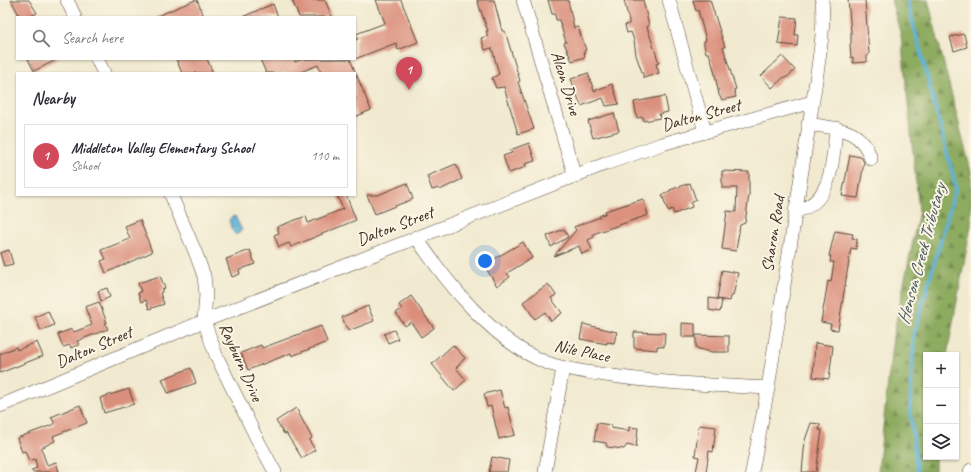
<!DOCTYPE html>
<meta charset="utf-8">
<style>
body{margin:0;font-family:Caveat,sans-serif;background:#f7f7f7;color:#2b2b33}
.controls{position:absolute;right:12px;bottom:12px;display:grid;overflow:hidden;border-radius:0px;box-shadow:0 1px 3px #0004}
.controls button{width:36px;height:36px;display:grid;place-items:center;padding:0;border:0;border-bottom:1px solid #e1e1e2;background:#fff;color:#2b2b33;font:20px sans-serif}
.you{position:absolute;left:485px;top:261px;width:14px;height:14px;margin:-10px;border:3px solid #fff;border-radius:50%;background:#1a73e8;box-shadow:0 0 0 6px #1a73e833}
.badge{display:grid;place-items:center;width:26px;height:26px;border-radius:50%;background:#d1495b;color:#fff;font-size:13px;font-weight:700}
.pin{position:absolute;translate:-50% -33px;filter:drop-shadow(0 1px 2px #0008)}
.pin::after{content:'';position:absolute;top:21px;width:14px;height:12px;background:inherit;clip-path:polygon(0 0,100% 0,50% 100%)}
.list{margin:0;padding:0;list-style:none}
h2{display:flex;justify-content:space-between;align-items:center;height:52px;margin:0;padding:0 16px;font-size:17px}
h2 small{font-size:13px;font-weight:400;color:#7c7c81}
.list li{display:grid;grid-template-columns:26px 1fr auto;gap:12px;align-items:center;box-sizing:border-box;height:64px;margin:0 8px 8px;padding:0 8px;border:1px solid #e1e1e2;border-radius:0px}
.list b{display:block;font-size:15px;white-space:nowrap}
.list p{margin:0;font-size:13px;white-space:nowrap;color:#7c7c81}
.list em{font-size:13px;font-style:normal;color:#7c7c81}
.icon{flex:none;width:22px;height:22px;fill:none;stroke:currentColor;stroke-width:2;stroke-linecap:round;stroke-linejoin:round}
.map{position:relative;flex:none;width:971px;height:472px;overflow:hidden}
.search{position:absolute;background:#fff;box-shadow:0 1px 3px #0004;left:16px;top:16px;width:340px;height:44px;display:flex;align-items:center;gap:10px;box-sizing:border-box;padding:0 14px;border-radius:0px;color:#7c7c81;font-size:15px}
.panel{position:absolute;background:#fff;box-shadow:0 1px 3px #0004;left:16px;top:72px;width:340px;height:124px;border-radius:0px}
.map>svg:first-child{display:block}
.forest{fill:url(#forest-firs);stroke:#646b3f}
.water{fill:url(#water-waves);stroke:#4c6e7c}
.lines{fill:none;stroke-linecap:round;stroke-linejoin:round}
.stream{stroke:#5db3d9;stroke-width:3.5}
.building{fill:#da8f7c}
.minor-casing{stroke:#564739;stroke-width:14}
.minor{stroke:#fff;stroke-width:13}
.labels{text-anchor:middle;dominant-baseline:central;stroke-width:4;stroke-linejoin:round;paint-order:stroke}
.street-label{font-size:17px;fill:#3b2a1e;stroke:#fcf5e5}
.water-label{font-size:18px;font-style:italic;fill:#475a5f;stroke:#fcf5e5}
</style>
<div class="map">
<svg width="971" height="472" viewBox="0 0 971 472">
<defs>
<pattern id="forest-firs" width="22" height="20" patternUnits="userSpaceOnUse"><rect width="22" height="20" fill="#8eac60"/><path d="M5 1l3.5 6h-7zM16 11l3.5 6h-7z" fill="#758c4f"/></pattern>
<pattern id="water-waves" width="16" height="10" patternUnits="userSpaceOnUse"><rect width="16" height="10" fill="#5db3d9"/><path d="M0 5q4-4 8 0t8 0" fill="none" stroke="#4e92af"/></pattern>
</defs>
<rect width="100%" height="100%" fill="#fcf5e5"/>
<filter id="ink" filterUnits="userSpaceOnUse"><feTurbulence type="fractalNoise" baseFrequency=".025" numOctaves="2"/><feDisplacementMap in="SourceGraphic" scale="8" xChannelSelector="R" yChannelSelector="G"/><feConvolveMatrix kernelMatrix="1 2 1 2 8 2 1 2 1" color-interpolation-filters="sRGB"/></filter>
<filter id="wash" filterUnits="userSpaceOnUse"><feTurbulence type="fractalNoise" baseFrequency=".012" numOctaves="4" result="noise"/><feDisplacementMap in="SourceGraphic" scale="16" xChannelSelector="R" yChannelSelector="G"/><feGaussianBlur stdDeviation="0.9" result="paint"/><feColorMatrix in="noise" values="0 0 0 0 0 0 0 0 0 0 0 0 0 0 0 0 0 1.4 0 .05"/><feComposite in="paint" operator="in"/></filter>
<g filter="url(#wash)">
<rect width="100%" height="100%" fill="#f1ead0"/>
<polygon class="forest" points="891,0 928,0 971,172 971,225 947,355 926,355 926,457 935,457 935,472 878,472 893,337 919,211 901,35"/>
<polygon class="water" points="235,216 242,230 236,235 233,232 229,221 231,217"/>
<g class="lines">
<polyline class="stream" points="907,0 956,187 914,334 910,407 917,472"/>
</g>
<g id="blocks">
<g class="building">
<polygon points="11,0 29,0 37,13 29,17 20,17"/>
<polygon points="195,0 197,0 203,14 196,17 155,17"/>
<polygon points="292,0 325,0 332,17 299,17"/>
<polygon points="376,0 401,0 418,42 398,50 396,43 355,59 355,40 358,39 356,34 385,23"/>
<polygon points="477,0 494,0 502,31 505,31 520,81 518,82 534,129 518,134 504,87 496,88 492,78 499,74 492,48 485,50 481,38 488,36 486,31 488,31"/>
<polygon points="548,0 568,0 574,28 578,27 586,50 584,51 585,57 572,61 564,43 566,42 559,20 556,20 555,14 552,14"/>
<polygon points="624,0 643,0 649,26 647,27 659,63 656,64 659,73 644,78 636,55 634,40 631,32 627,33 625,25 629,24 629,21"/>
<polygon points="693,0 710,0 725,47 723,47 736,89 734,90 736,97 722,100 719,95 714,70 709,53 706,53 704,45 704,41 706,40 698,10 696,11"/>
<polygon points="848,0 865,0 869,54 867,55 867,62 853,63 853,57 851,58 850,44 851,43 851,32"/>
<polygon points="273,4 278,17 242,17"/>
<polygon points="782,17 797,18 795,35 798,35 797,46 778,44"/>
<polygon points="964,34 967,47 954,51 950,37"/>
<polygon points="782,56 795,70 786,78 784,77 772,88 761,76"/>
<polygon points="28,59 58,59 34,71"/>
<polygon points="176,59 207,59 213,73 182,73"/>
<polygon points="260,59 294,59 295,62 302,59 350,59 371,110 355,117 355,73 321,73 318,65 298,73 266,73"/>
<polygon points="588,73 594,91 612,84 619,104 606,106 603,98 581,106 571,79"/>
<polygon points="665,96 668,112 659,114 660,118 644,121 643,117 637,118 634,102"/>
<polygon points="614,113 619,131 593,138 588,121"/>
<polygon points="529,143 535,161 525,164 526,167 509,173 503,156 512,153 510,150"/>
<polygon points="850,155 861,157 864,162 858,198 842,196"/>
<polygon points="456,164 462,179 440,190 439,188 432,190 427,176"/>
<polygon points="722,171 749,172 749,195 745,223 740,225 736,251 722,249 727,211 736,212 737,188 722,188"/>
<polygon points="407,183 413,199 375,214 367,195 378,195"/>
<polygon points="690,183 696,200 691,203 692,207 674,214 672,209 668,211 662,195 670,191 670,190"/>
<polygon points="337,195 346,195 356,220 291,247 289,243 279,247 274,235 279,233 277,227 306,216 308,223 343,209"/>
<polygon points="643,199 648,215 593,234 594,237 588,240 592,250 582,254 579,246 554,256 576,230 574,227 600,217 599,216 606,213 605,211"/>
<polygon points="140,220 152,252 106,273 101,261 106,259 101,250 130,239 125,226"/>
<polygon points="564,229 568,237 551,247 547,236"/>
<polygon points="835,231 853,234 852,238 857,239 856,249 851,248 838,330 830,329 831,324 821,322 828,281 831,282 834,262 830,262 831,256 829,256"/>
<polygon points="523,242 532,258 507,273 510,277 497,286 484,265"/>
<polygon points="9,250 13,264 4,266 0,253"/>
<polygon points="250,250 255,264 239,270 240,274 232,277 226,259"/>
<polygon points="722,270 738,273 733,296 731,296 730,301 717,299"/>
<polygon points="160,276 165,288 162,289 162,292 160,293 164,304 149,309 146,300 141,302 138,293 141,292 138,283"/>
<polygon points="548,284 556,295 551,298 562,313 551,321 545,312 535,319 523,302"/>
<polygon points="107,288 110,297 101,301 98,291"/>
<polygon points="411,296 434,328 421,337 411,322 405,326 396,313 402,309 399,305"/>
<polygon points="709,298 722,300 720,312 709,310"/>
<polygon points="99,302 107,323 105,323 108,329 77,341 79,345 71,348 70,345 63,347 58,334 72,329 74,332 92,325 85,307"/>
<polygon points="368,306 374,321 348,331 342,317"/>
<polygon points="48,311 54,325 41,331 35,317"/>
<polygon points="682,323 695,324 695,337 682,337"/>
<polygon points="583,324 617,332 614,343 607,342 607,344 580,339"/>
<polygon points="321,326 327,342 292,356 291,353 248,370 241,353 261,345 262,348"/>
<polygon points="394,330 398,339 388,343 384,334"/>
<polygon points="634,332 665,333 664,347 657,346 657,350 634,348"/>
<polygon points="696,335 729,336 729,352 711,352 696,348"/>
<polygon points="37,342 43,356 0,373 0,354 16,347 17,350"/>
<polygon points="815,343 833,346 829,379 813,377"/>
<polygon points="453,345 465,358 456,368 466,380 454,391 432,364"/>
<polygon points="191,368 196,383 168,393 162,379"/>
<polygon points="129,389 134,404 104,413 100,398"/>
<polygon points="500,390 505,408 508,407 515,435 499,439 491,406 487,407 484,394"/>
<polygon points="80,405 87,423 53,436 55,441 41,448 47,465 56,462 59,472 32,472 32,470 37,468 35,459 29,461 25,451 22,452 17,438 55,424 51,417"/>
<polygon points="296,408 312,438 309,440 315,450 302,458 286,433 284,434 276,421"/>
<polygon points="597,423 611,425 611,428 629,431 629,427 638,428 636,447 627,445 624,449 607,447 606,443 594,441"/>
<polygon points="811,423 820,424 819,430 822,430 816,472 802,472 805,440"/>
<polygon points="699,425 716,427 713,452 709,451 706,472 696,472 699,457 695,456"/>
<polygon points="492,457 509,460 507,472 489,472"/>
</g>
</g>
</g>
<g filter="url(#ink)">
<use href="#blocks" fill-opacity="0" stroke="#564739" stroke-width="1"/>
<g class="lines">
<g class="minor-casing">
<g id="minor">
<polyline points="67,0 75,17"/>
<polyline points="523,0 575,177"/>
<polyline points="669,0 705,132"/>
<polyline points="97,59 104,73"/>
<path d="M808 124C837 129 861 127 871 159"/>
<polyline points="171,195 196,254 204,276 206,294 204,321 216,355 256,437 275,472"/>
<path d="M795 211C833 204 833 159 836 128"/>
<path d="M416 237C446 282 494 342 545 362 562 369 581 371 599 374 655 383 711 385 768 388"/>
<polyline points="0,406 204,321 605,164 662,144 812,102"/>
<polyline points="545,472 563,368"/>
<path d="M752 472 768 388 815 87C819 58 825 29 822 0"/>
<polyline points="970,472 971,470"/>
</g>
</g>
<use href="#minor" class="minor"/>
</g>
</g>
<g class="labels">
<g class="street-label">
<text transform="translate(566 83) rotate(73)">Alcon Drive</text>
<text transform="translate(701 115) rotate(-15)">Dalton Street</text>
<text transform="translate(395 226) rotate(-21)">Dalton Street</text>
<text transform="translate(773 234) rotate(-81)">Sharon Road</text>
<text transform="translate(94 347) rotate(-23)">Dalton Street</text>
<text transform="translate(582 351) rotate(12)">Nile Place</text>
<text transform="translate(241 362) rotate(66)">Rayburn Drive</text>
</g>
<g class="water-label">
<text transform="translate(921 254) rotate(-75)">Henson Creek Tributary</text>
</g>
</g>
</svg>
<div class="controls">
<button>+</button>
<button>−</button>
<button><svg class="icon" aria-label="layers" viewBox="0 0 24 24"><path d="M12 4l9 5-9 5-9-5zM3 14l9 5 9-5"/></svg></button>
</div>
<div class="you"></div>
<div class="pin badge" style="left:409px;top:90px">1</div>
<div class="search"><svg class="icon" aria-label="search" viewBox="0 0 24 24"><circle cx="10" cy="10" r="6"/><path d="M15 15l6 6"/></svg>Search here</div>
<section class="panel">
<h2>Nearby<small></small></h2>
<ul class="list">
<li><span class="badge">1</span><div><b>Middleton Valley Elementary School</b><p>School</p></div><em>110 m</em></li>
</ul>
</section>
</div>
